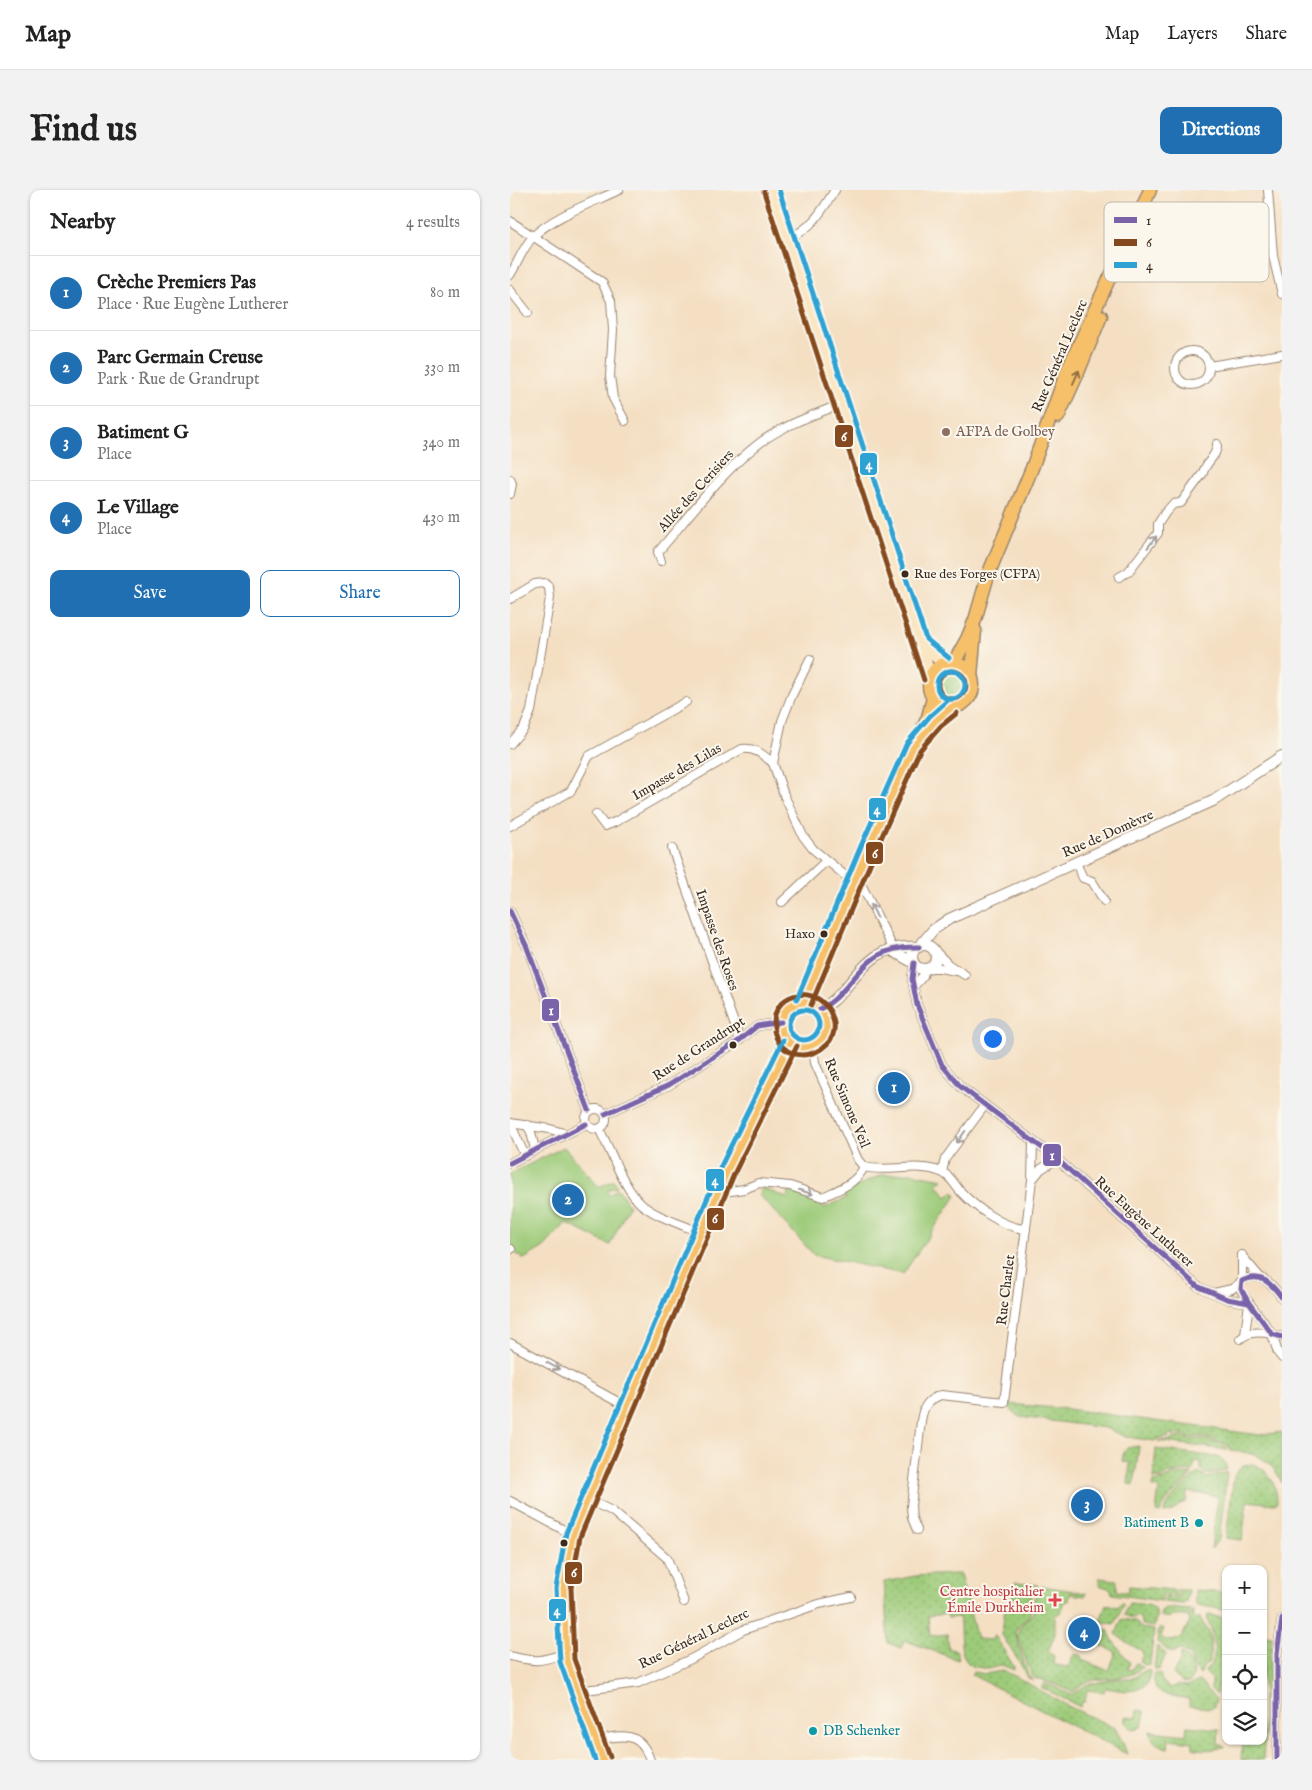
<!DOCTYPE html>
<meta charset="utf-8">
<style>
body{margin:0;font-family:"IM FELL English",serif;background:#f2f2f2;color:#222}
.controls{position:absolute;right:15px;bottom:15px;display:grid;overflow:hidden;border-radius:10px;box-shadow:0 1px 4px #0004}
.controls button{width:45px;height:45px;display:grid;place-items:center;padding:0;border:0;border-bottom:1px solid #e0e0e0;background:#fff;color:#222;font:25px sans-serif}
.you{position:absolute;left:482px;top:848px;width:18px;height:18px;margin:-12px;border:4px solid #fff;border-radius:50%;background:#1a73e8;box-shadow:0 0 0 8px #1a73e833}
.badge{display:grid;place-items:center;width:32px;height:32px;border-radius:50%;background:#1f6fb2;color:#fff;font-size:16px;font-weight:700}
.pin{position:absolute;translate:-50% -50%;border:2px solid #fff;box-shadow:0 1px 5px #0006}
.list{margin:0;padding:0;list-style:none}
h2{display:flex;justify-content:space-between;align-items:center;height:65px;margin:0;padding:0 20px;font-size:21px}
h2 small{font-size:16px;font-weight:400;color:#767676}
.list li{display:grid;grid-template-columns:32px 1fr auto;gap:15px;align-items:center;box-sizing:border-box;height:75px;padding:0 20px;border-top:1px solid #e0e0e0}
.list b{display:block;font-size:19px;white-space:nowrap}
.list p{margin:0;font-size:16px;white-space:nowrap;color:#767676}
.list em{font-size:16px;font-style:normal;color:#767676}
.actions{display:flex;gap:10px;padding:15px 20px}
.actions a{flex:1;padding:11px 0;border:1px solid #1f6fb2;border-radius:10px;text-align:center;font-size:18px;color:#1f6fb2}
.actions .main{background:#1f6fb2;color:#fff}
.icon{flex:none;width:28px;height:28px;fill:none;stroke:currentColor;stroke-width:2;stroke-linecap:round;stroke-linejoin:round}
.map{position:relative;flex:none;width:772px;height:1570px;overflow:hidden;border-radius:10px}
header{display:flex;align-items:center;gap:30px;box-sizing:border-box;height:70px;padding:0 25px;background:#fff;border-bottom:1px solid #e0e0e0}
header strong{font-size:24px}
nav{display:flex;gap:28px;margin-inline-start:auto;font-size:18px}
.intro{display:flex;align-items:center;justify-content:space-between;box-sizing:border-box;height:120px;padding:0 30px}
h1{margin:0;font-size:35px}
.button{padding:12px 22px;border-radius:10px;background:#1f6fb2;color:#fff;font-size:18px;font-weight:700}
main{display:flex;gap:30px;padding:0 30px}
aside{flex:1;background:#fff;border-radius:10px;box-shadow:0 1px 4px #0004}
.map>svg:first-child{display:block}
.grass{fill:url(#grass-dots);stroke:#6c7a4c}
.green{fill:#9dcb79;stroke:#6c7a4c}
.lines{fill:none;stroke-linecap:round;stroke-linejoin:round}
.minor-casing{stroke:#988470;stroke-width:10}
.tertiary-casing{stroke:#988470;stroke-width:12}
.secondary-casing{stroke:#988470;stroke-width:14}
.primary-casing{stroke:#988470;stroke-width:15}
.minor{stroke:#fff;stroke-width:8}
.tertiary{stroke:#fff;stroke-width:10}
.secondary{stroke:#fbe6c4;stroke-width:11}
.primary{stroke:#f6c06b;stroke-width:12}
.bus-1-casing{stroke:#fbf7ec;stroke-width:9}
.bus-2-casing{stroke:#fbf7ec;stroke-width:9}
.bus-3-casing{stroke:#fbf7ec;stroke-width:9}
.bus-1{stroke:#7a63a9;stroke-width:5}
.bus-2{stroke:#85491f;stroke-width:5}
.bus-3{stroke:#2fa2d4;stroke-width:5}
.oneway{stroke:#8f6e41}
.oneway2{stroke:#a79f9a}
.education-dot{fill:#8d6e63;stroke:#fbf7ec;stroke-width:2}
.bus-dot{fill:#3b2a1e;stroke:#fbf7ec;stroke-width:2}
.culture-dot{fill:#0f9aa8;stroke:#fbf7ec;stroke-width:2}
.health-dot{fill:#e0444e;stroke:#fbf7ec;stroke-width:2}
.labels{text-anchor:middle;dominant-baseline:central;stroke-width:4;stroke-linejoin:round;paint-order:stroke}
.bus-label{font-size:13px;fill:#3b2a1e;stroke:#fbf7ec;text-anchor:start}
.street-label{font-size:14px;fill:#3b2a1e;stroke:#fbf7ec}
.education-label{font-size:14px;fill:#785e54;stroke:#fbf7ec;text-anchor:start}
.culture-label{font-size:14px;fill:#0d838f;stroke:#fbf7ec;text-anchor:end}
.health-label{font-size:14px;fill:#be3a42;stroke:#fbf7ec;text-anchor:end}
.key{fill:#fbf7ec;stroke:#c1baae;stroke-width:1}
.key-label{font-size:14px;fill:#3b2a1e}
.line-badge{stroke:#fbf7ec;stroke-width:2}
.badge-label{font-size:14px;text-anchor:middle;font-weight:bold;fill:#fff}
</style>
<header>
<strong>Map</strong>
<nav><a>Map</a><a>Layers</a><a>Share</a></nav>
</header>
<div class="intro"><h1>Find us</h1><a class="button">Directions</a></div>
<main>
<aside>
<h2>Nearby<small>4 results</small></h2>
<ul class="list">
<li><span class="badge">1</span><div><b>Crèche Premiers Pas</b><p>Place · Rue Eugène Lutherer</p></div><em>80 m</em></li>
<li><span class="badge">2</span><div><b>Parc Germain Creuse</b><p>Park · Rue de Grandrupt</p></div><em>330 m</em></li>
<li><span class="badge">3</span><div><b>Batiment G</b><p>Place</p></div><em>340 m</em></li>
<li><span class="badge">4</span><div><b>Le Village</b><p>Place</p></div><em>430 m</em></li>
</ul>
<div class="actions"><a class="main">Save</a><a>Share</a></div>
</aside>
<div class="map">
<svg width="772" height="1570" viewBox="0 0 772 1570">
<defs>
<pattern id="grass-dots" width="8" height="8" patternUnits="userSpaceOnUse" patternTransform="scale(1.25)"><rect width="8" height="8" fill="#9dcb79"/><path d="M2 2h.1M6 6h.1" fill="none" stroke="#88ae68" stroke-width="1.8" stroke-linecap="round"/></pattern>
</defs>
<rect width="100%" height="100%" fill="#fbf7ec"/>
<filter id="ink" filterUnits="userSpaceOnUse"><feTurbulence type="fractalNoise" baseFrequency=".02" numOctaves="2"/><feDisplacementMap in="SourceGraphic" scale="10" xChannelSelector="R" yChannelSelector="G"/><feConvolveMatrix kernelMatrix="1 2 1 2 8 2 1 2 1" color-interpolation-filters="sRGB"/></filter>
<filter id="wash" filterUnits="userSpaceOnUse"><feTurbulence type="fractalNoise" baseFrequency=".0096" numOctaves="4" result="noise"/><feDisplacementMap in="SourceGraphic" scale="20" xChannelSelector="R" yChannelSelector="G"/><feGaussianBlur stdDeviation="1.12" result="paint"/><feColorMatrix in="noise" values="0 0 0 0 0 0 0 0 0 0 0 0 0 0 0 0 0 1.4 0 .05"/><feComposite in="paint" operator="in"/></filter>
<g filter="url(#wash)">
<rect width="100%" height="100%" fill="#f4dfc3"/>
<g class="grass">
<circle cx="443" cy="496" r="13"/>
<path d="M499 1214 557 1219 749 1245 772 1242V1293C762 1269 745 1263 721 1260L718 1255 692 1246 679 1248 670 1243 662 1247V1244L660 1243 658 1245 659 1247 647 1249 645 1251 616 1247 595 1238 510 1227 503 1223Z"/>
<polygon points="670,1246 680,1250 692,1248 715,1256 718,1260 648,1251 662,1250"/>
<polygon points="629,1256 624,1295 618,1294 620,1273 612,1271 614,1261 617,1258"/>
<polygon points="646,1259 708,1267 714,1271 717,1279 702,1284 695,1284 691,1279 691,1272 685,1271 683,1281 660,1283 653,1287 643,1289"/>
<path d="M743 1274C760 1280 767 1296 767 1313L764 1314 737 1311 732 1350 716 1348 723 1292 725 1284 733 1275Z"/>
<path d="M717 1282 709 1349 701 1359 708 1306 677 1302 676 1312C667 1313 666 1323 654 1323 654 1314 680 1288 689 1283L697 1288Z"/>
<path d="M682 1284C672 1298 656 1306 650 1323L646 1322 649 1298 642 1297 643 1292 653 1290 663 1285Z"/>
<path d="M445 1384H450L467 1449 482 1450 484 1444 504 1477V1480L492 1475 479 1479 461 1476C447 1464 452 1443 449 1427L438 1428 437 1424 418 1426 420 1446 437 1444 439 1459 446 1460 449 1468 448 1470 394 1450 391 1458 378 1453 374 1392 405 1386Z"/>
<polygon points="589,1388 607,1390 607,1401 618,1402 619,1396 663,1400 667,1405 665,1407 656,1404 652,1407 652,1411 602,1404 601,1399 589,1395"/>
<polygon points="505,1393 528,1395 521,1407 520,1425 509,1435 505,1443 518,1486 524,1492 516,1486 511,1475 492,1445 495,1416 507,1418 508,1409 502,1408"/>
<path d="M533 1396 576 1403 575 1406 560 1404 559 1411H555L551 1423H548L545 1427V1444L538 1462 544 1466 543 1472 545 1475 558 1477 564 1464 571 1465 572 1470 599 1481 606 1462 585 1453 586 1438 598 1440 603 1451 620 1473 617 1479 621 1480 626 1473 632 1477 631 1479C613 1492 594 1485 575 1493 570 1494 567 1500 562 1502L545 1494 535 1492 532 1489H527L522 1487 507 1446 511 1435 523 1424C524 1413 522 1402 533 1396Z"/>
<polygon points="665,1400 678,1400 676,1412 673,1414 654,1412 656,1406 665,1409 668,1408 669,1403"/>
<polygon points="685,1400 716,1403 716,1420 687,1415 685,1411"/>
<polygon points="612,1412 614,1414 606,1432 603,1434 590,1431 596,1415 608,1417"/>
<path d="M619 1413C626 1414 643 1413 646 1421 647 1425 645 1433 644 1437L632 1435 629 1426 623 1428 614 1425Z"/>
<path d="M655 1418 680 1420 676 1427C667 1423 658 1430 650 1426L651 1421Z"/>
<path d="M682 1421H684L682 1426 685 1429H688L689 1427 699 1442 701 1451 700 1471 693 1477 690 1485 683 1476 680 1465 671 1460C657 1466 657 1458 647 1452L649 1438H652L654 1439 651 1446C656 1453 664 1451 671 1448L680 1431 678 1427Z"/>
<path d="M698 1425 716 1428V1470H714L713 1473 716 1474V1480H713L712 1484H716L715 1490 708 1492 706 1505 700 1497 702 1495 701 1488 695 1482C696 1478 699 1477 702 1473 707 1464 703 1438 697 1430Z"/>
<path d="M612 1429 625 1431 631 1438 644 1440 640 1474 635 1475 630 1472 633 1464 631 1460C627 1459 609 1448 606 1444Z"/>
<polygon points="756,1445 762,1446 753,1570 731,1570 732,1551 753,1551 753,1454"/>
<polygon points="647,1456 656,1464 649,1480 644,1479"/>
<path d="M671 1463C680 1468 689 1485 679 1493L672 1492 663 1484 670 1471Z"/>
<path d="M638 1479 640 1481 638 1493C625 1505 611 1500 595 1498L594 1502 577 1500 575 1512H572L570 1517 531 1497 534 1494 546 1497 561 1505 576 1495 604 1489H621Z"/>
<polygon points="492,1481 505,1486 558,1516 605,1538 613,1553 617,1564 462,1485 463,1482 475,1484"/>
<polygon points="644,1483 650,1484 652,1491 660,1498 668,1495 678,1496 689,1491 706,1509 704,1517 699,1518 679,1516 679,1509 656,1505 646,1499 643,1487"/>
<path d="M627 1520 634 1521C634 1529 635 1537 625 1540L619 1537 615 1532V1527L626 1528Z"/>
<path d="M677 1536 709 1539 708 1554 715 1556C708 1560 691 1561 683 1558V1552L659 1549 658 1558C649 1556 640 1551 640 1541L676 1545Z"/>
</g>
<g class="green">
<polygon points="54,957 89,997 104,990 107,997 97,1000 98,1005 108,999 119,1015 100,1055 56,1033 34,1057 14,1069 6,1064 0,1054 0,984"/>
<polygon points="400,983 433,989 427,994 437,1007 444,1001 446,1006 393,1084 304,1065 249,1005 252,998 277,1008 279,999 307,1007 314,1018 336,1008 333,1002 372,985"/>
</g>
</g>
<g filter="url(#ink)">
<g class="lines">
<g class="minor-casing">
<g id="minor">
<polyline points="758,0 763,66 772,104"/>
<polyline points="0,31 92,92 101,111 103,140 100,186 103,208 115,231"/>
<path d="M277 49C303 38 311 22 325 0"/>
<path d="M0 85C8 73 12 59 22 48 39 28 84 12 109 0"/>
<polyline points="0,100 18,123"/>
<circle cx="682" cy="178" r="17"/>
<polyline points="699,176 772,164"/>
<polyline points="0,289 2,294 0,304"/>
<path d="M151 371 148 362C181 324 211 282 251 252 276 234 304 225 331 214"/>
<path d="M609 387 618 382 648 343V334L655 323 663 314 671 313 693 283C695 272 708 266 707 254"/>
<polyline points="0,409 25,394 34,393 39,397 40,408 21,521 14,538 0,554"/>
<polyline points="300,469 282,505 272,531 263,573 274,605 293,646 303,659 338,688 342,696"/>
<path d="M86 624 95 636 105 632 232 559C245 557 253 565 263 573"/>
<polyline points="0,636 61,601 79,566 176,512"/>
<polyline points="162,658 230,850"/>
<polyline points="566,673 573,688 582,691 594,711"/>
<polyline points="348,683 353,698 383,758"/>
<polyline points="272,712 316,671"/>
<polyline points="0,721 16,755 79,920"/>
<polyline points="425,761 439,775 455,785"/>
<polyline points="404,773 402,789 407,815 432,875 451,897 547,969 687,1096 717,1109 739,1113 735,1145"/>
<polyline points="420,778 430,778 446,781"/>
<polyline points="405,795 413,786 415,779"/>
<polyline points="303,856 305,873 348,970 354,977"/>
<circle cx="86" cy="929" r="10"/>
<polyline points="95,924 159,895 230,850 247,836 271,832"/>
<polyline points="0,933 40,939 57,944"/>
<polyline points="0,933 15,966"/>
<polyline points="17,935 21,942 25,960"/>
<path d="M89 939C102 962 112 996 131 1014 148 1028 172 1034 191 1043"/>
<polyline points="523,952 522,990 531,979 547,969"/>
<polyline points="0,973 76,934"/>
<polyline points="432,982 435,969 475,915"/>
<path d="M208 1003 234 999 249 993 280 996 313 1007C329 999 346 994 354 977 379 983 407 972 431 982 440 985 444 994 450 1001 465 1017 493 1038 516 1039"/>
<polyline points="0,1060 1,1059"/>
<polyline points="732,1066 749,1086"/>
<polyline points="704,1103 722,1099 732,1091 732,1065"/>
<path d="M772 1108C762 1094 750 1080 732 1091 732 1093 730 1096 731 1099 731 1104 757 1135 762 1144L772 1147"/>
<path d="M730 1149C739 1141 750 1142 762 1144L768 1163 772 1168"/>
<polyline points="0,1153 119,1218"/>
<polyline points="78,1310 102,1321 157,1368 174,1412"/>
<polyline points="0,1311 63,1345"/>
<path d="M407 1340 402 1328 401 1316 411 1231C413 1217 417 1210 431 1205L494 1212 522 990"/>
<path d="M0 1466C27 1473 31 1471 57 1463"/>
<polyline points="68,1501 128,1493 181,1469 233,1440 309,1414 341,1407"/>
<path d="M86 1550C111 1545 130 1540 140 1570"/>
<polyline points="767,1570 767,1464 772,1429"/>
</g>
</g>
<g class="tertiary-casing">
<g id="tertiary">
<circle cx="414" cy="767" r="12"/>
<polyline points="381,760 404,773"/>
<path d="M310 819C322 814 329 805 337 796 360 769 372 754 409 757L423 740 439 729 703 611 772 566"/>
</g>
</g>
<g class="secondary-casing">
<g id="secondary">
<polyline points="261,0 421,488"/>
<polyline points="410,453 434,474"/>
</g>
</g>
<g class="primary-casing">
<g id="primary">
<polyline points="548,227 567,185 591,126"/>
<polyline points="441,473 447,467 457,449 465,430 478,385 522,278 557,181 598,91 611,67 640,0"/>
<circle cx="441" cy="495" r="22"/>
<polyline points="461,486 465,440"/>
<polyline points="414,545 426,531 442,517"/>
<polyline points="294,812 358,659 418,527 423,508"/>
<circle cx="294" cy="835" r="23"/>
<polyline points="93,1570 57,1471 53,1398 63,1345 218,979 280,853"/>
</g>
</g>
<use href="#minor" class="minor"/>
<use href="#tertiary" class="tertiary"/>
<use href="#secondary" class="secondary"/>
<use href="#primary" class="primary"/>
<g class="bus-1-casing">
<g id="bus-1">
<polyline points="0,721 16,755 79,920"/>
<polyline points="404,773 402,789 407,815 432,875 451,897 547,969 687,1096 717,1109 739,1113"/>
<path d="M310 819C321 814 329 805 337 796 360 769 371 756 409 757"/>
<polyline points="95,924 159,895 230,850 247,836 271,832"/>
<polyline points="0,973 76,934"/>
<path d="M772 1108C761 1093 751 1082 732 1091L731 1099 739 1113 762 1144 772 1147"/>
<polyline points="767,1570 767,1464 772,1429"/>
</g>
</g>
<g class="bus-2-casing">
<g id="bus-2">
<polyline points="254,2 414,490"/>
<circle cx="442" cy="495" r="14"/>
<polyline points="301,815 365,662 410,560 431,536 447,523"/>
<path d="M264 837C261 797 316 792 324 833 325 840 323 848 317 854 303 868 280 870 268 851 266 848 265 844 264 841"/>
<polyline points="100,1567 64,1469 61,1398 70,1347 225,982 287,856"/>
</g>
</g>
<g class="bus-3-casing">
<g id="bus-3">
<polyline points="269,0 416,449 439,468"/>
<circle cx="441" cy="495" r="14"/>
<polyline points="287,809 351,656 397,553 420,526 437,511"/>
<circle cx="294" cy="835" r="15"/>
<polyline points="85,1570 50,1472 46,1398 56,1343 211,976 273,850"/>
</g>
</g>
<use href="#bus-1" class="bus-1"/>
<use href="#bus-2" class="bus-2"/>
<use href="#bus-3" class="bus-3"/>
</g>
<defs><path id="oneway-shaft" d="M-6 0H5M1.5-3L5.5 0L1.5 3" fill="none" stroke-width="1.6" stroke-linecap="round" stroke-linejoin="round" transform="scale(1.25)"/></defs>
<use class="oneway" href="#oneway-shaft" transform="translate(566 187) rotate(-66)"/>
<g class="oneway2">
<use href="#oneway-shaft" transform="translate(642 352) rotate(-52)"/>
<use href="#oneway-shaft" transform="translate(364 721) rotate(-116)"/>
<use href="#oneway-shaft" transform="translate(451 947) rotate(126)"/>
<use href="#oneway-shaft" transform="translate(296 1002) rotate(18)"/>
<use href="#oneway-shaft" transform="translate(43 1176) rotate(28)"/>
</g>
</g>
<circle class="education-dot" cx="436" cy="242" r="5"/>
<g class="bus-dot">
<circle cx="395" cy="384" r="4.5"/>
<circle cx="314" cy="744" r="4.5"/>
<circle cx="223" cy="855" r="4.5"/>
<circle cx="54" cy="1353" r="4.5"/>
</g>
<g class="culture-dot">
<circle cx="689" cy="1333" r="5"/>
<circle cx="303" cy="1541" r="5"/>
</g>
<path class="health-dot" d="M542.5 1402.5h5v5h5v5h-5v5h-5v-5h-5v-5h5z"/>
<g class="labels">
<g class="bus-label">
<text x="404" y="384">Rue des Forges (CFPA)</text>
<text x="305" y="744" text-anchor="end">Haxo</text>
</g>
<g class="street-label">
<text transform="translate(550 166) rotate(-67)">Rue Général Leclerc</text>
<text transform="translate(186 301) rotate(-48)">Allée des Cerisiers</text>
<text transform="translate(167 582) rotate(-30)">Impasse des Lilas</text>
<text transform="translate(598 644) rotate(-24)">Rue de Domèvre</text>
<text transform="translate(207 750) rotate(71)">Impasse des Roses</text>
<text transform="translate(189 859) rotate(-33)">Rue de Grandrupt</text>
<text transform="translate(337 913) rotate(67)">Rue Simone Veil</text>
<text transform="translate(634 1032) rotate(42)">Rue Eugène Lutherer</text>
<text transform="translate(496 1100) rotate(-83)">Rue Charlet</text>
<text transform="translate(184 1449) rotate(-26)">Rue Général Leclerc</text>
</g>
<g class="education-label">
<text x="446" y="242">AFPA de Golbey</text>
</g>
<g class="culture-label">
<text x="679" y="1333">Batiment B</text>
<text x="313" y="1541" text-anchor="start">DB Schenker</text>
</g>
<g class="health-label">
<text x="534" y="1402">Centre hospitalier<tspan x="534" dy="16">Émile Durkheim</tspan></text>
</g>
</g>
<rect x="594" y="12" width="165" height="80" rx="8" class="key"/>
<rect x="604" y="27" width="23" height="6" fill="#7a63a9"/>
<rect x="604" y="49" width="23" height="7" fill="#85491f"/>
<rect x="604" y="72" width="23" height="6" fill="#2fa2d4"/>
<g class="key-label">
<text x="636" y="35">1</text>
<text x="636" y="57">6</text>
<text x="636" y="80">4</text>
</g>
<g class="line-badge">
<rect x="324" y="234" width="20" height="24" rx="5" fill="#85491f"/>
<rect x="349" y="262" width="19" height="24" rx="5" fill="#2fa2d4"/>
<rect x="358" y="607" width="19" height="24" rx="5" fill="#2fa2d4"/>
<rect x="355" y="651" width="19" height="24" rx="5" fill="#85491f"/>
<rect x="31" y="808" width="19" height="24" rx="5" fill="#7a63a9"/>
<rect x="532" y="953" width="20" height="24" rx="5" fill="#7a63a9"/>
<rect x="195" y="978" width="20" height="24" rx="5" fill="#2fa2d4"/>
<rect x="196" y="1017" width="19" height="24" rx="5" fill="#85491f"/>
<rect x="54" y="1371" width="19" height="24" rx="5" fill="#85491f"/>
<rect x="38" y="1408" width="19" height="24" rx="5" fill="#2fa2d4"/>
</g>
<g class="badge-label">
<text x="334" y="251">6</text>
<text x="359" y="279">4</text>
<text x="367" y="624">4</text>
<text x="365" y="668">6</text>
<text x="41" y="825">1</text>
<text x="542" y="970">1</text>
<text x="205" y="995">4</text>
<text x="205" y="1033">6</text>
<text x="64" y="1387">6</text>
<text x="47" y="1425">4</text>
</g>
</svg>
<div class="controls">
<button>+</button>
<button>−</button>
<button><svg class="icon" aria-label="locate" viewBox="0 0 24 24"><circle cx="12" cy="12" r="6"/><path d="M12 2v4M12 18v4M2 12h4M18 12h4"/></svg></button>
<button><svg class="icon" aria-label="layers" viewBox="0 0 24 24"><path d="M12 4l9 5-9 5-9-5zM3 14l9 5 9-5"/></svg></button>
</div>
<div class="you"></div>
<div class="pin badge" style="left:384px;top:898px">1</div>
<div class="pin badge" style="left:58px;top:1010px">2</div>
<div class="pin badge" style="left:577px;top:1315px">3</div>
<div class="pin badge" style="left:574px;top:1443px">4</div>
</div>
</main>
